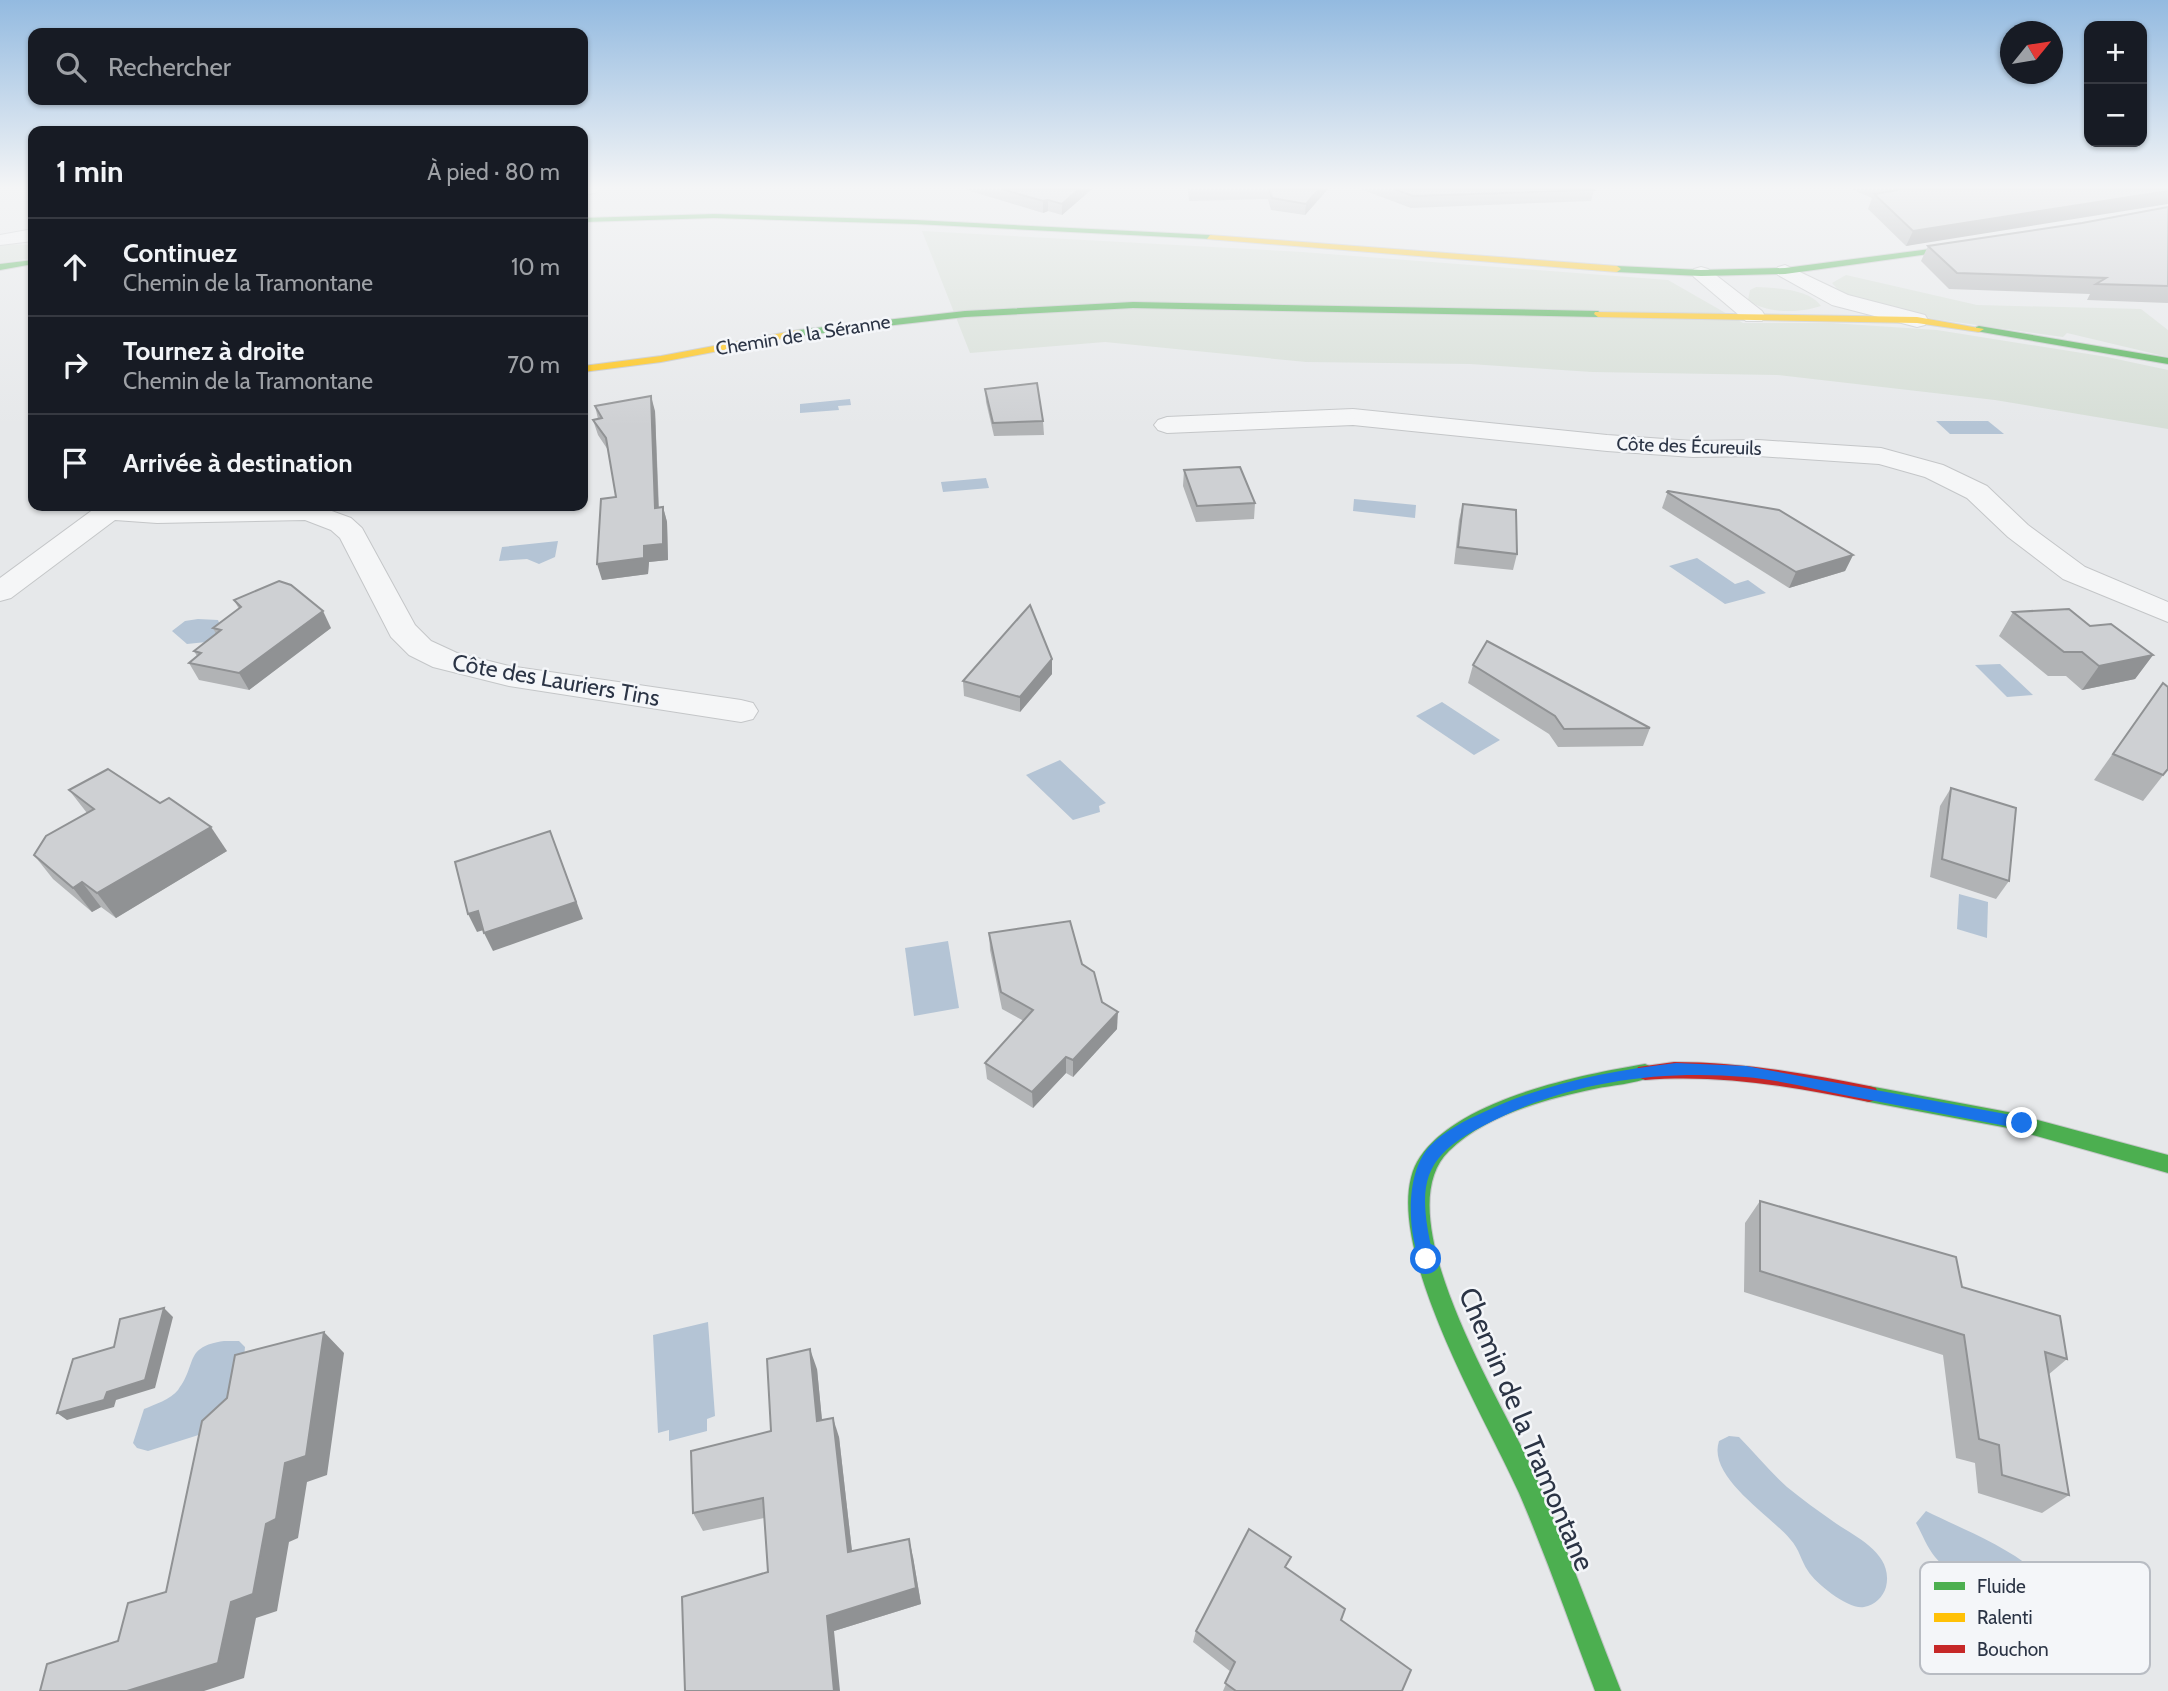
<!DOCTYPE html>
<html lang="fr">
<meta charset="utf-8">
<style>
body{margin:0;font-family:Cabin,sans-serif;background:#20242c;color:#f1f3f6}
.controls{position:absolute;right:21px;top:21px;display:grid;overflow:hidden;border-radius:14px;box-shadow:0 2px 5px #0004}
.controls button{width:63px;height:63px;display:grid;place-items:center;padding:0;border:0;border-bottom:2px solid #363941;background:#171b24;color:#f1f3f6;font:35px sans-serif}
.compass{position:absolute;left:2000px;top:21px;width:63px;height:63px;border-radius:50%;background:#171b24;box-shadow:0 2px 5px #0004;rotate:60deg}
.stop{position:absolute;width:21px;height:21px;margin:-16px;border:5px solid #1a73e8;border-radius:50%;background:#fff}
.stop.end{background:#1a73e8;border-color:#fff;box-shadow:0 2px 7px #0008}
.list{margin:0;padding:0;list-style:none}
h2{display:flex;justify-content:space-between;align-items:center;height:91px;margin:0;padding:0 28px;font-size:30px}
h2 small{font-size:23px;font-weight:400;color:#9ea1a6}
.list li{display:grid;grid-template-columns:46px 1fr auto;gap:21px;align-items:center;box-sizing:border-box;height:98px;padding:0 28px;border-top:2px solid #363941}
.list b{display:block;font-size:26px;white-space:nowrap}
.list p{margin:0;font-size:23px;white-space:nowrap;color:#9ea1a6}
.list em{font-size:23px;font-style:normal;color:#9ea1a6}
.icon{flex:none;width:38px;height:38px;fill:none;stroke:currentColor;stroke-width:2;stroke-linecap:round;stroke-linejoin:round}
.map{position:relative;flex:none;width:2168px;height:1691px;overflow:hidden}
.search{position:absolute;background:#171b24;box-shadow:0 2px 5px #0004;left:28px;top:28px;width:560px;height:77px;display:flex;align-items:center;gap:18px;box-sizing:border-box;padding:0 24px;border-radius:14px;color:#9ea1a6;font-size:26px}
.panel{position:absolute;background:#171b24;box-shadow:0 2px 5px #0004;left:28px;top:126px;width:560px;height:385px;border-radius:14px}
.map>svg:first-child{display:block}
.green{fill:#d6ded6}
.water{fill:#b4c4d5}
.lines{fill:none;stroke-linecap:round;stroke-linejoin:round}
.street-casing{stroke:#c4c6c8;stroke-width:2}
.fast-casing{stroke:#c4c6c8;stroke-width:2}
.slow-casing{stroke:#c4c6c8;stroke-width:2}
.jam-casing{stroke:#c4c6c8;stroke-width:2}
.street{fill:#f5f6f7;fill-rule:evenodd}
.fast{fill:#4caf50;fill-rule:evenodd}
.slow{fill:#ffc107;fill-rule:evenodd}
.jam{fill:#c62828;fill-rule:evenodd}
.wall{fill:#b1b3b5}
.shaded-wall{fill:#909294}
.building{fill:#ced0d3;stroke:#909294;stroke-width:2}
.route{fill:#1a73e8}
.labels{text-anchor:middle;dominant-baseline:central;stroke-width:5;stroke-linejoin:round;paint-order:stroke}
.far-street-label{font-size:19px;fill:#2b3445;stroke:#f4f6f9}
.street-label{font-size:23px;fill:#2b3445;stroke:#f4f6f9}
.near-street-label{font-size:28px;fill:#2b3445;stroke:#f4f6f9}
.key{fill:#f4f6f9;stroke:#b8bcc3;stroke-width:2}
.key-label{font-size:19px;fill:#2b3445}
</style>
<div class="map">
<svg width="2168" height="1691" viewBox="0 0 2168 1691">
<rect width="100%" height="100%" fill="#e6e8ea"/>
<g class="green">
<polygon points="922,231 1302,252 1668,280 1743,323 1831,323 1937,330 2107,357 2168,370 2168,429 1995,400 1777,375 1592,372 1470,364 1306,362 1105,342 970,353"/>
<polygon points="0,244 33,245 33,258 0,263"/>
<polygon points="1846,275 1977,305 2141,309 2168,330 2168,357 2067,333 2063,337 1934,319 1841,293 1832,283"/>
<path d="M1756 287C1775 288 1810 289 1821 306 1800 313 1766 314 1748 300L1750 290Z"/>
</g>
<g class="water">
<polygon points="850,399 851,405 838,406 839,410 800,413 800,404"/>
<polygon points="1936,421 1988,421 2004,434 1950,434"/>
<polygon points="986,478 989,488 943,492 941,482"/>
<polygon points="1354,499 1416,505 1415,518 1353,511"/>
<polygon points="558,541 555,557 539,564 527,559 499,561 502,547"/>
<polygon points="1697,558 1735,584 1748,580 1766,593 1725,604 1669,566"/>
<polygon points="198,619 218,620 220,625 229,629 206,642 187,644 172,631 185,621"/>
<polygon points="2000,664 2033,695 2007,697 1975,665"/>
<polygon points="1442,702 1500,740 1474,755 1416,716"/>
<polygon points="1060,760 1106,803 1099,806 1100,812 1073,820 1026,775"/>
<polygon points="1959,894 1988,902 1987,938 1957,929"/>
<polygon points="948,941 959,1008 914,1016 905,948"/>
<polygon points="708,1322 715,1416 707,1419 707,1431 669,1441 669,1430 658,1433 653,1335"/>
<path d="M224 1341H239L245 1347 242 1380 208 1432 148 1451 137 1448 133 1443 144 1409C154 1405 171 1399 178 1390 198 1364 183 1347 224 1341Z"/>
<path d="M1729 1436 1739 1437C1755 1453 1770 1472 1787 1487 1802 1499 1818 1511 1834 1522 1855 1537 1894 1553 1886 1587 1883 1597 1875 1605 1864 1607 1849 1610 1816 1584 1808 1571 1801 1561 1800 1550 1790 1539 1770 1515 1707 1477 1719 1441Z"/>
<path d="M1926 1511C1969 1533 2064 1566 2065 1622L2055 1626C2026 1614 1953 1580 1935 1557 1927 1547 1922 1534 1916 1523Z"/>
</g>
<g class="lines">
<g class="street-casing">
<g id="street">
<polygon points="583,189 598,189 595,193 583,195"/>
<polygon points="33,229 33,241 0,245 0,235"/>
<polygon points="1785,265 1848,295 1925,315 1928,320 1925,325 1917,327 1832,305 1778,275 1775,271 1778,267"/>
<polygon points="1701,267 1708,269 1762,311 1765,316 1762,321 1746,321 1694,277 1691,273 1694,269"/>
<polygon points="1353,409 1607,435 1693,441 1758,440 1881,448 1943,465 1987,486 2028,525 2085,567 2168,602 2168,622 2063,579 2008,537 1967,498 1925,477 1879,464 1758,456 1693,457 1607,451 1353,425 1167,433 1158,430 1154,425 1158,420 1167,417"/>
<polygon points="98,506 318,506 351,518 362,528 415,625 431,641 457,653 509,666 741,700 753,703 758,711 753,719 741,722 509,686 433,667 409,655 391,637 340,538 331,530 305,520 157,523 115,520 11,598 0,601 0,578"/>
</g>
</g>
<g class="fast-casing">
<g id="fast">
<polygon points="714,214 915,220 1210,235 1214,237 1210,239 915,224 714,218 583,222 583,218"/>
<polygon points="1976,243 1979,247 1785,274 1701,276 1617,272 1613,269 1617,266 1701,270 1785,268"/>
<polygon points="33,260 33,264 0,270 0,264"/>
<polygon points="1133,302 1598,311 1602,314 1598,317 1133,308 965,317 798,336 793,333 798,330 965,311"/>
<polygon points="1979,326 2168,358 2168,364 1976,331 1976,327"/>
<path d="M1645 1064 1652 1067 1654 1072 1652 1077C1633 1084 1613 1085 1594 1089 1546 1099 1486 1115 1449 1151 1382 1216 1507 1409 1537 1479 1567 1548 1593 1620 1621 1691H1595C1570 1625 1547 1558 1519 1493 1488 1422 1371 1229 1420 1157 1459 1099 1579 1075 1645 1064Z"/>
<polygon points="1869,1086 2008,1112 2168,1155 2168,1173 2008,1128 1869,1102 1862,1100 1860,1094 1862,1088"/>
</g>
</g>
<g class="slow-casing">
<g id="slow">
<polygon points="1210,235 1617,266 1621,269 1617,272 1207,239"/>
<polygon points="1595,312 1917,317 1984,329 1979,332 1917,323 1598,317 1594,314"/>
<polygon points="798,330 801,331 801,335 661,362 583,372 583,366 661,356"/>
</g>
</g>
<g class="jam-casing">
<path id="jam" d="M1674 1062C1740 1062 1804 1073 1869 1086L1876 1088 1878 1094 1876 1100 1869 1102C1794 1087 1721 1074 1645 1080L1638 1077 1636 1072 1638 1067Z"/>
</g>
<use href="#street" class="street"/>
<use href="#fast" class="fast"/>
<use href="#slow" class="slow"/>
<use href="#jam" class="jam"/>
</g>
<g class="wall">
<polygon points="964,189 1092,189 1062,215 1048,211 1043,213"/>
<polygon points="1188,189 1328,189 1305,215 1271,210 1268,199 1189,201"/>
<polygon points="1360,189 1593,189 1594,190 1591,201 1411,208"/>
<polygon points="1851,189 2168,189 1906,246 1868,209 1872,198"/>
<polygon points="2168,207 2168,303 2087,300 2090,294 1949,289 1921,261 1928,246 2082,223"/>
<polygon points="985,389 1043,421 1044,435 994,436 986,402"/>
<polygon points="595,406 655,411 659,507 663,507 667,522 668,560 649,562 648,574 602,580 616,497 608,450 598,435 593,420 598,419"/>
<polygon points="1184,470 1255,503 1254,519 1196,522 1183,486"/>
<polygon points="1668,491 1853,555 1845,571 1789,588 1662,508"/>
<polygon points="1463,504 1517,554 1513,570 1454,564 1459,520"/>
<polygon points="234,600 331,628 249,690 199,680 189,663 197,656 194,651 216,634 213,628 239,609"/>
<polygon points="2013,612 2090,626 2153,655 2135,679 2082,690 2066,676 2048,676 1999,636"/>
<polygon points="1473,665 1650,728 1643,746 1558,747 1549,734 1468,683"/>
<polygon points="1052,674 1020,712 964,696 963,681"/>
<polygon points="2163,683 2168,769 2143,801 2094,780"/>
<polygon points="1951,788 2009,881 1996,899 1930,877 1940,806"/>
<polygon points="69,790 227,851 116,918 101,907 92,912 53,879 34,855 87,813"/>
<polygon points="989,933 1082,964 1102,1002 1117,1029 1073,1077 1066,1073 1033,1108 987,1079 985,1063 1024,1021 1002,1009 990,950"/>
<polygon points="1760,1201 1962,1287 2067,1359 2048,1375 2069,1495 2042,1513 1978,1493 1975,1463 1956,1458 1943,1355 1744,1292 1745,1223"/>
<polygon points="817,1369 822,1420 839,1437 852,1551 913,1557 921,1604 834,1631 768,1572 764,1518 703,1531 693,1513 771,1431"/>
<polygon points="1287,1568 1341,1620 1402,1691 1223,1691 1231,1672 1193,1642 1196,1631"/>
</g>
<g class="shaded-wall">
<polygon points="1079,189 1092,189 1062,215 1062,204"/>
<polygon points="1319,189 1328,189 1305,215 1306,204"/>
<polygon points="2168,191 2168,204 1906,246 1913,231"/>
<polygon points="1048,200 1048,211 1043,213 1043,201"/>
<polygon points="651,396 655,411 659,523 655,508"/>
<polygon points="663,507 667,522 668,560 649,562 648,574 602,580 597,564 644,546"/>
<polygon points="1853,555 1845,571 1789,588 1796,572"/>
<polygon points="323,611 331,628 249,690 239,673"/>
<polygon points="2153,655 2135,679 2082,690 2099,666"/>
<polygon points="1052,659 1052,674 1020,712 1020,697"/>
<polygon points="211,827 227,851 116,918 97,893"/>
<polygon points="550,831 583,919 493,951 484,933"/>
<polygon points="82,882 101,907 92,912 73,888"/>
<polygon points="478,911 487,929 477,932 468,914"/>
<polygon points="1118,1012 1117,1029 1073,1077 1073,1060"/>
<polygon points="1066,1057 1066,1073 1033,1108 1032,1092"/>
<polygon points="164,1308 173,1317 155,1388 116,1400 114,1407 67,1420 57,1413"/>
<polygon points="324,1332 344,1353 327,1475 307,1482 298,1538 289,1542 277,1611 256,1618 244,1678 204,1691 127,1691 231,1602 285,1463"/>
<polygon points="810,1349 817,1369 824,1441 817,1421"/>
<polygon points="833,1418 839,1437 854,1569 848,1552"/>
<polygon points="909,1539 913,1557 921,1604 834,1631 840,1691 834,1691 827,1616"/>
</g>
<g class="building">
<polygon points="1001,189 1079,189 1062,204 1048,200 1043,201"/>
<polygon points="1269,189 1319,189 1306,204 1272,198"/>
<polygon points="1394,189 1593,189 1594,190 1413,196"/>
<polygon points="1895,189 2168,189 2168,191 1913,231 1874,194 1898,190"/>
<polygon points="2168,207 2168,286 2096,284 2106,278 1957,273 1928,246 2082,223"/>
<polygon points="1037,383 1043,421 993,423 985,389"/>
<polygon points="651,396 655,508 663,507 663,544 644,546 644,558 597,564 601,499 616,497 606,438 593,420 602,418 595,406"/>
<polygon points="1240,467 1255,503 1197,506 1184,470"/>
<polygon points="1668,491 1779,510 1853,555 1796,572 1667,492"/>
<polygon points="1463,504 1516,510 1517,554 1458,547"/>
<polygon points="279,581 291,585 323,611 239,673 189,663 201,653 194,651 221,630 213,628 241,607 234,600"/>
<polygon points="1030,605 1052,659 1020,697 963,681"/>
<polygon points="2069,609 2090,626 2111,624 2153,655 2099,666 2082,652 2064,652 2013,612"/>
<polygon points="1487,641 1650,728 1564,729 1555,716 1473,665"/>
<polygon points="2163,683 2168,687 2168,769 2163,775 2113,754"/>
<polygon points="108,769 160,803 169,798 211,827 97,893 82,882 73,888 34,855 46,836 94,809 69,790"/>
<polygon points="1951,788 2016,808 2009,881 1942,859"/>
<polygon points="550,831 576,902 484,933 478,911 468,914 455,862"/>
<polygon points="1070,921 1082,964 1094,972 1102,1002 1118,1012 1073,1060 1066,1057 1032,1092 985,1063 1033,1010 1001,992 989,933"/>
<polygon points="1760,1201 1956,1257 1962,1287 2060,1316 2067,1359 2045,1352 2069,1495 2002,1475 1999,1445 1979,1439 1964,1335 1760,1271"/>
<polygon points="164,1308 145,1380 107,1392 104,1400 57,1413 73,1359 114,1347 120,1319"/>
<polygon points="324,1332 306,1456 285,1463 276,1519 266,1524 253,1594 231,1602 218,1663 127,1691 40,1691 47,1664 118,1641 128,1603 166,1592 202,1421 227,1398 235,1355"/>
<polygon points="810,1349 817,1421 833,1418 848,1552 909,1539 916,1588 827,1616 834,1691 685,1691 682,1597 768,1572 763,1498 693,1513 691,1451 771,1431 767,1359"/>
<polygon points="1249,1529 1291,1557 1285,1567 1345,1609 1341,1620 1411,1670 1402,1691 1236,1691 1225,1683 1235,1662 1196,1631"/>
</g>
<linearGradient id="sky" x2="0" y2="1"><stop stop-color="#93bae0"/><stop offset="0.44" stop-color="#f4f5f6"/><stop offset="1" stop-color="#f4f5f6" stop-opacity="0"/></linearGradient>
<rect width="2168" height="426" fill="url(#sky)"/>
<path class="route" d="M1676 1063 1746 1066 2022 1117 2029 1123 2022 1129C1966 1118 1910 1108 1854 1097 1818 1090 1781 1080 1745 1077 1662 1070 1576 1081 1501 1117 1424 1153 1414 1176 1434 1259L1431 1264 1426 1266 1421 1264C1407 1232 1405 1172 1430 1146 1444 1131 1466 1120 1484 1112 1546 1083 1609 1071 1676 1063Z"/>
<g class="labels">
<g class="far-street-label">
<text transform="translate(803 335) rotate(-9)">Chemin de la Séranne</text>
<text transform="translate(1689 446) rotate(2)">Côte des Écureuils</text>
</g>
<g class="street-label">
<text transform="translate(556 680) rotate(10)">Côte des Lauriers Tins</text>
</g>
<g class="near-street-label">
<text transform="translate(1527 1429) rotate(67)">Chemin de la Tramontane</text>
</g>
</g>
<rect x="1920" y="1562" width="230" height="112" rx="10" class="key"/>
<rect x="1934" y="1582" width="31" height="8" fill="#4caf50"/>
<rect x="1934" y="1613" width="31" height="9" fill="#ffc107"/>
<rect x="1934" y="1645" width="31" height="8" fill="#c62828"/>
<g class="key-label">
<text x="1977" y="1593">Fluide</text>
<text x="1977" y="1624">Ralenti</text>
<text x="1977" y="1656">Bouchon</text>
</g>
</svg>
<div class="controls">
<button>+</button>
<button>−</button>
</div>
<svg class="compass" viewBox="-18 -18 36 36"><path d="M0-13l5 13h-10z" fill="#e53935"/><path d="M0 13l5-13h-10z" fill="#9ea1a6"/></svg>
<div class="stop" style="left:1426px;top:1259px"></div>
<div class="stop end" style="left:2022px;top:1123px"></div>
<div class="search"><svg class="icon" aria-label="search" viewBox="0 0 24 24"><circle cx="10" cy="10" r="6"/><path d="M15 15l6 6"/></svg>Rechercher</div>
<section class="panel">
<h2>1 min<small>À pied · 80 m</small></h2>
<ul class="list">
<li><svg class="icon" aria-label="ahead" viewBox="0 0 24 24"><path d="M12 20V5M6 11l6-6 6 6"/></svg><div><b>Continuez</b><p>Chemin de la Tramontane</p></div><em>10 m</em></li>
<li><svg class="icon" aria-label="right" viewBox="0 0 24 24"><path d="M7 20v-9h11M14 6l5 5-5 5"/></svg><div><b>Tournez à droite</b><p>Chemin de la Tramontane</p></div><em>70 m</em></li>
<li><svg class="icon" aria-label="arrive" viewBox="0 0 24 24"><path d="M6 21V4h12l-3 4 3 4H6"/></svg><div><b>Arrivée à destination</b></div></li>
</ul>
</section>
</div>
